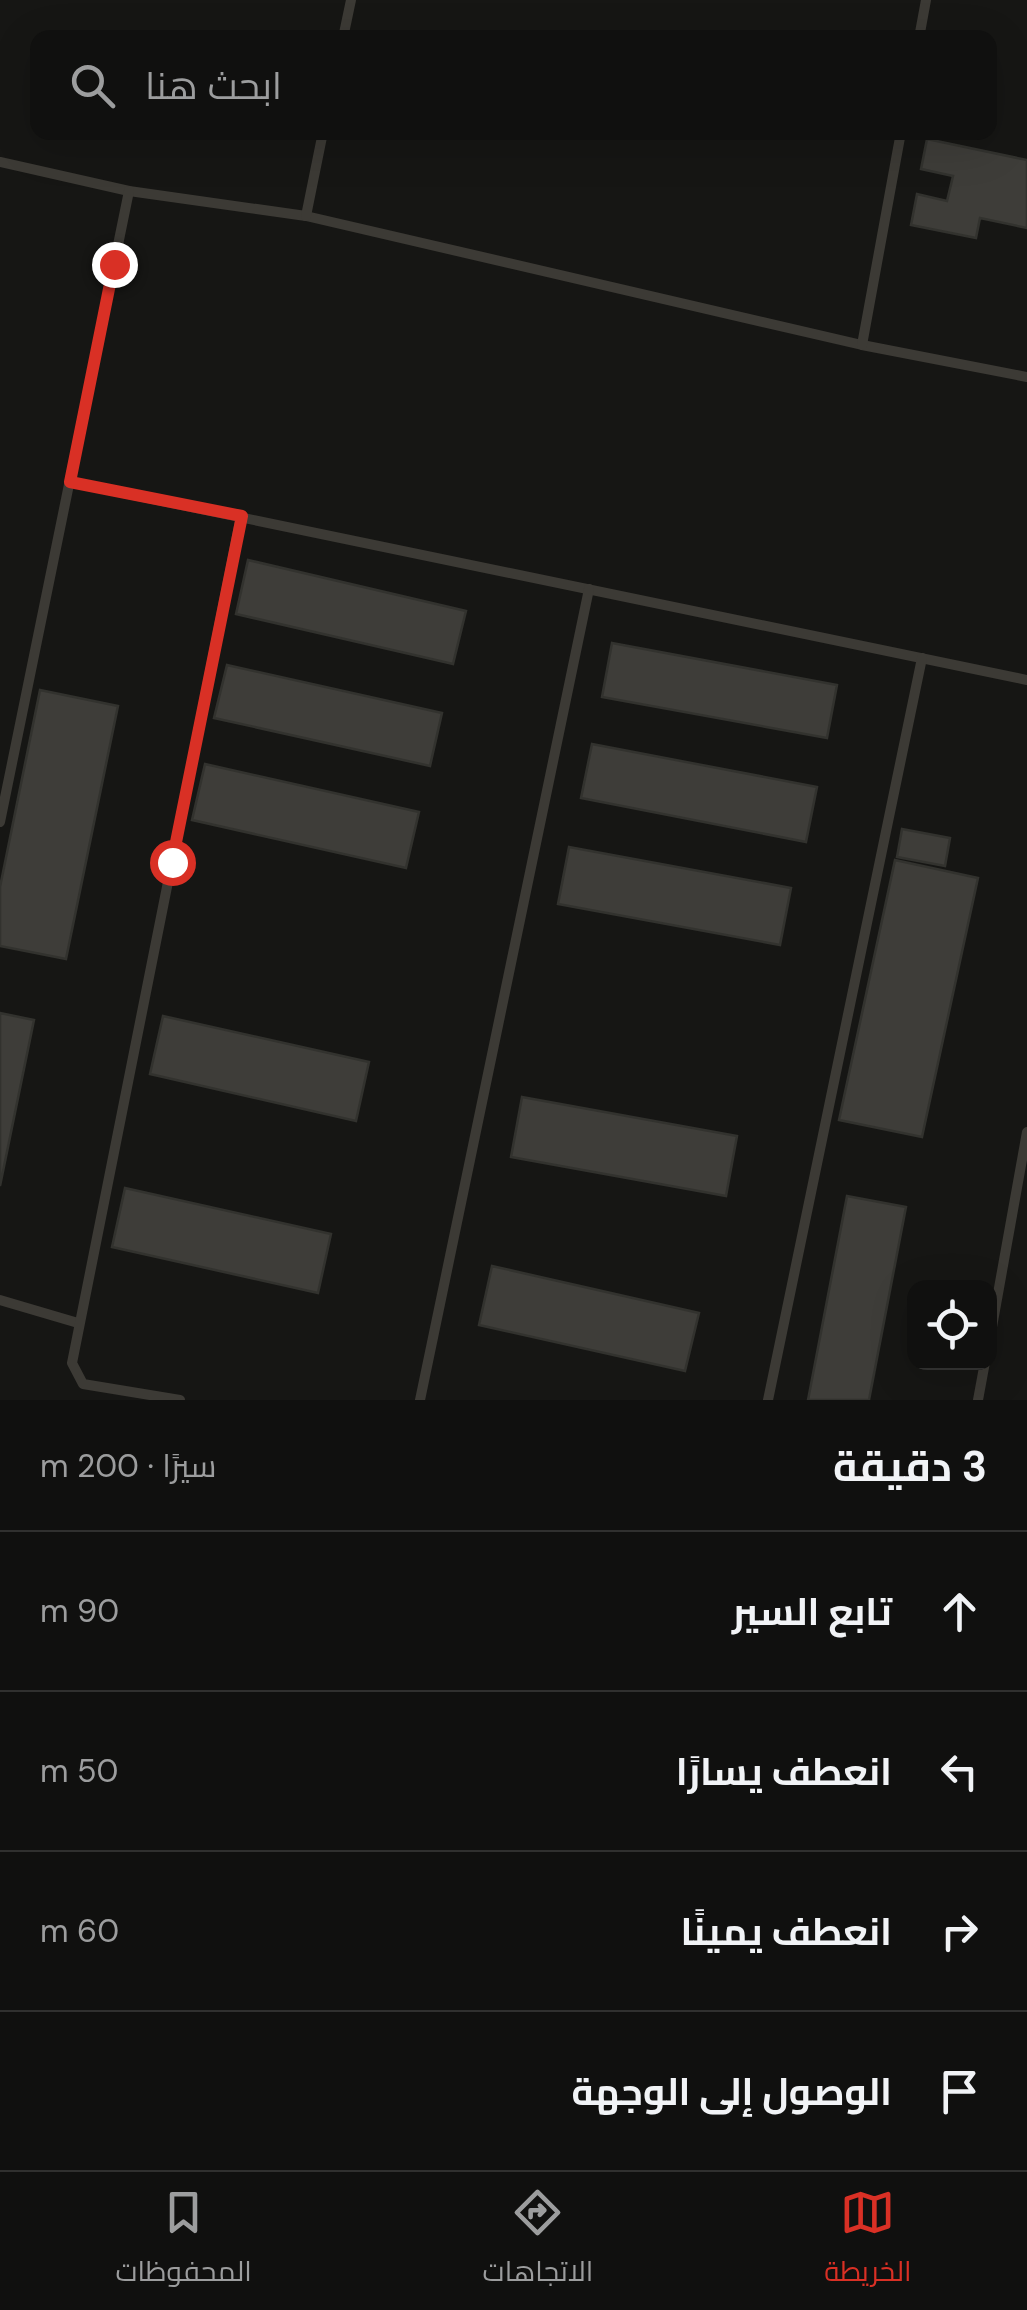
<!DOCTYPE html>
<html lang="ar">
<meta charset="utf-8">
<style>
body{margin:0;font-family:"DM Sans",Cairo,sans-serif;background:#1e1e1d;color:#f1f3f6;direction:rtl}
.controls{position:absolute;right:30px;bottom:30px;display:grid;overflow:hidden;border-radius:20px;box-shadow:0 10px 40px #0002}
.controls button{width:90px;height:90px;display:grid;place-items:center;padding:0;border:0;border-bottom:2px solid #30302f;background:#10100f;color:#f1f3f6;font:50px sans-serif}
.stop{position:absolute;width:30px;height:30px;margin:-22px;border:8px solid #d93025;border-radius:50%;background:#fff}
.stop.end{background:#d93025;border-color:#fff;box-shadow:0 2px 10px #0008}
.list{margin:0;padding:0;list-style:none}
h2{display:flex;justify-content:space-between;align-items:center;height:130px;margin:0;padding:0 40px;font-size:42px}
h2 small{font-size:32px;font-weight:400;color:#9c9d9e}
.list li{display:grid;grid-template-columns:65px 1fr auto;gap:30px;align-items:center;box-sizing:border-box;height:160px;padding:0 40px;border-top:2px solid #30302f}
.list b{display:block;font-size:38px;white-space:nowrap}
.list em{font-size:32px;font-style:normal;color:#9c9d9e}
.icon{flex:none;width:55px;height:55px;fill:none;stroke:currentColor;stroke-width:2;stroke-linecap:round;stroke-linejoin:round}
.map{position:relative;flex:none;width:1027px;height:1400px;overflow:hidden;direction:ltr}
.search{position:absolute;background:#10100f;box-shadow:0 10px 40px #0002;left:30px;right:30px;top:30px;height:110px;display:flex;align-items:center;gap:25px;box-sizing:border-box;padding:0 35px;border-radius:20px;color:#9c9d9e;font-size:38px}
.sheet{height:770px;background:#10100f}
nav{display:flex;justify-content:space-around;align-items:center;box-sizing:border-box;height:140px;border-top:2px solid #30302f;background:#10100f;font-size:28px;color:#9c9d9e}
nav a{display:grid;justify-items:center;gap:5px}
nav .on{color:#d93025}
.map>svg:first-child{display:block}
.building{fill:#3e3d39;stroke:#32322e;stroke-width:2.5}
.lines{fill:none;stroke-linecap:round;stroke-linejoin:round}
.service{stroke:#3c3a35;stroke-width:10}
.route{stroke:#d93025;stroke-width:12}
</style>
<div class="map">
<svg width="1027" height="1400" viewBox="0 0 1027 1400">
<rect width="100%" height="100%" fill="#161614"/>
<g class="building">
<polygon points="927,139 1027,160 1027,228 980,218 976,238 911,225 917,194 947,201 953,176 921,169"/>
<polygon points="248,560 466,611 453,664 236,614"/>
<polygon points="612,643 837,685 827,738 602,697"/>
<polygon points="227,665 442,713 430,766 214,718"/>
<polygon points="40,690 118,706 66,959 0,946 0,887"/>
<polygon points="592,744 817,787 806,842 581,798"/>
<polygon points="205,764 419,812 406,868 192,820"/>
<polygon points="902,829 950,838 945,866 897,857"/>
<polygon points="569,847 791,888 780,945 558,904"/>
<polygon points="895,860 978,878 922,1137 839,1120"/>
<polygon points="0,1013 34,1020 0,1186"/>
<polygon points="163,1016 369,1062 356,1121 150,1074"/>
<polygon points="522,1097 737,1136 726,1196 511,1157"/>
<polygon points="125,1188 331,1234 318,1293 112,1247"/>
<polygon points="847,1196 906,1207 869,1400 808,1400"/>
<polygon points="492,1266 699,1313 685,1371 479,1325"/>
</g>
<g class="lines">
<g class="service">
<polyline points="343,38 351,0"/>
<polyline points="919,38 926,0"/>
<polyline points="0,162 129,191 306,216 862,345 1027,377"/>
<polyline points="306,216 323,132"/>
<polyline points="862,345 901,132"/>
<polyline points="70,482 1027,680"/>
<polyline points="0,822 129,191"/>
<polyline points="0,1300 78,1323"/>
<polyline points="990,1338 1027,1132"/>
<polyline points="180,1400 83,1384 72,1363 241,516"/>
<polyline points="420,1400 589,589"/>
<polyline points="768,1400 922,658"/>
<polyline points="978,1400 985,1362"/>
</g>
</g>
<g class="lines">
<polyline class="route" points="114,264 70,482 242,516 172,862"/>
</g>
</svg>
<div class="controls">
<button><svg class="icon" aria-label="locate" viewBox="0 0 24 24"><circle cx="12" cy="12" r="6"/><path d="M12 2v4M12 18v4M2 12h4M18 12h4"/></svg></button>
</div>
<div class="stop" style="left:172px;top:862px"></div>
<div class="stop end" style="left:114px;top:264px"></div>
<div class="search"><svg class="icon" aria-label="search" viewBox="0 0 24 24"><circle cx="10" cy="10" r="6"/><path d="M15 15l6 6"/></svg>ابحث هنا</div>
</div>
<section class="sheet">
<h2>3 دقيقة<small>سيرًا · 200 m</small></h2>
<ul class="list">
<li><svg class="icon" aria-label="ahead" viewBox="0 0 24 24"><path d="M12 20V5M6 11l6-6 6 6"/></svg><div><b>تابع السير</b></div><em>90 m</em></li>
<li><svg class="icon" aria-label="left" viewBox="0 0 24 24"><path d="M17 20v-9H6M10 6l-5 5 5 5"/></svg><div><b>انعطف يسارًا</b></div><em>50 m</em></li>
<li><svg class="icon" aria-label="right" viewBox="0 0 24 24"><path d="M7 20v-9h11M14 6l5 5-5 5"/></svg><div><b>انعطف يمينًا</b></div><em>60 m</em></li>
<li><svg class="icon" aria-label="arrive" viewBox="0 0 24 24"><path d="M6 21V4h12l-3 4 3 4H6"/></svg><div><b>الوصول إلى الوجهة</b></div></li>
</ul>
</section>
<nav>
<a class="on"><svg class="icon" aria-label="map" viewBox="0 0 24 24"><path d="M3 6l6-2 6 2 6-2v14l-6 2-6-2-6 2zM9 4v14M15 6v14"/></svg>الخريطة</a>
<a><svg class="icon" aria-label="directions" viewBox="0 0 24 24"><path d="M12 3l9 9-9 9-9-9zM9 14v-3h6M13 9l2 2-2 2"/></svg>الاتجاهات</a>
<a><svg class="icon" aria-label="saved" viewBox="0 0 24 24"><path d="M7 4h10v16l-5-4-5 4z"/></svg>المحفوظات</a>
</nav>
